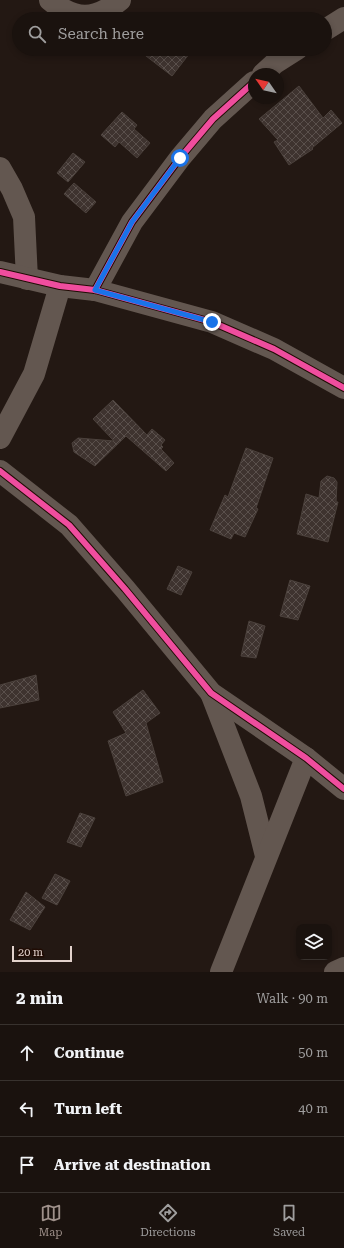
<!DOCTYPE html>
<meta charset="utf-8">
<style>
body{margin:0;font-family:"Roboto Serif",serif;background:#231b17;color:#f1f3f6}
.controls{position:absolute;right:12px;bottom:12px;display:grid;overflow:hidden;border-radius:8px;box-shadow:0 2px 6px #0003}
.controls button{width:36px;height:36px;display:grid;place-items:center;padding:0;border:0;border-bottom:1px solid #38322e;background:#1a120e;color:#f1f3f6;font:20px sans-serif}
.compass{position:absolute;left:248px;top:68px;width:36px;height:36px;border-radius:50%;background:#1a120e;box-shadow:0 2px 6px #0003;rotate:304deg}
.scale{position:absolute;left:12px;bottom:10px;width:60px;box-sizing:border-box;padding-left:4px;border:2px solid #e2d2cc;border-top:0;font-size:11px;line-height:14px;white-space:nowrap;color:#e2d2cc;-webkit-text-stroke:3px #200c04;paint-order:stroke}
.stop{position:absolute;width:12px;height:12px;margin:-9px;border:3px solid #1a73e8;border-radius:50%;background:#fff}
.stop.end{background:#1a73e8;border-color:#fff;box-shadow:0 1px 4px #0008}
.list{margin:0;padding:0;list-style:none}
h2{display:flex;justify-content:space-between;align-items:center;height:52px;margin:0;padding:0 16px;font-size:17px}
h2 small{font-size:13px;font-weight:400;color:#9f9e9e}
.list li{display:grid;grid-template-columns:26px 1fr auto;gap:12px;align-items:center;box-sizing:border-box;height:56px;padding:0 16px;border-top:1px solid #38322e}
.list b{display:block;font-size:15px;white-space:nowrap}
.list em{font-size:13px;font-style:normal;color:#9f9e9e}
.icon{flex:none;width:22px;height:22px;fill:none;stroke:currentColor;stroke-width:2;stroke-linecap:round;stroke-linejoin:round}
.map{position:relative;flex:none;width:344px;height:972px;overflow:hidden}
.search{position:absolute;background:#1a120e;box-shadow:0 2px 6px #0003;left:12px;right:12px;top:12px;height:44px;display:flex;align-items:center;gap:10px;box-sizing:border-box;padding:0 14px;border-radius:22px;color:#9f9e9e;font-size:15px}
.sheet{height:220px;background:#1a120e}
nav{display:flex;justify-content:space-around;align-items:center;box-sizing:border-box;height:56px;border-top:1px solid #38322e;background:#1a120e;font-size:11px;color:#9f9e9e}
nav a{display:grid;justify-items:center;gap:2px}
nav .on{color:#9f918b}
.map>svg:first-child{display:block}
.building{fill:url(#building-cross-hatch);stroke:#4b413c}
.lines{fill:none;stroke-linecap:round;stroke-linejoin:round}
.minor{stroke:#635750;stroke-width:22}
.cycleway-casing{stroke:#200c04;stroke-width:8}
.cycleway{stroke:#ef4d9e;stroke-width:6}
.route{stroke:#1a73e8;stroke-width:5}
</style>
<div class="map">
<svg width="344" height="972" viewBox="0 0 344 972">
<defs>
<pattern id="building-cross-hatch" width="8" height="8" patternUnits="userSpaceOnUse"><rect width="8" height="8" fill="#3e332f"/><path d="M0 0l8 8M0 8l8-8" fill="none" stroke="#5a504c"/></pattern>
</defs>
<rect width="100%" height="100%" fill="#231813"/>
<g class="building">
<polygon points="137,49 193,49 172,76"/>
<polygon points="299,86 323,118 331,110 342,123 312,148 313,149 289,165 274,142 278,140 259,119"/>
<polygon points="122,112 137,125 134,129 150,143 137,158 119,142 115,147 101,135"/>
<polygon points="73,153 85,162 68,182 57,173"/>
<polygon points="74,183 96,202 86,213 64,194"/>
<polygon points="113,400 147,435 152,429 165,440 161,445 163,447 161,449 174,463 166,471 126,436 95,466 74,452 72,443 78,438 114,441 93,419"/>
<polygon points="246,448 273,458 256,508 258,509 245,537 234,533 231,539 210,530 225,495 228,497"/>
<polygon points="327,476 334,478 337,482 336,502 338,502 328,542 297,534 306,494 319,498 321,481"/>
<polygon points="178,566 192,572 181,595 167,589"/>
<polygon points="290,580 310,586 298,620 280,616"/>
<polygon points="249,621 265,626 256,658 241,656"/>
<polygon points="36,675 39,700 0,708 0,685"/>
<polygon points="143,690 160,713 146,723 163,782 126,796 108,741 126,733 113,712"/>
<polygon points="80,813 95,818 81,847 67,842"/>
<polygon points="55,874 70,881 57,905 42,898"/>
<polygon points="26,892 45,907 30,930 10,920"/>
</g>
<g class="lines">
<g class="minor">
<path d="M50 0C75 21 95 21 120 0"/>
<polyline points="325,30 344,18"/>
<polyline points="263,74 275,63 297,49"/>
<polyline points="0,168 12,189 24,217 27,279"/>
<polyline points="0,272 60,286 95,290 212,322 274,349 344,388"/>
<polyline points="95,290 132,222 180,158 213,119 254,82"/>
<polyline points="0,438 34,374 60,286"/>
<polyline points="0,471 69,525 125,589 211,693 306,758 344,789"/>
<polyline points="211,693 251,796 266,856"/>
<polyline points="221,972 306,758"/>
<polyline points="335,972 344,968"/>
</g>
<g class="cycleway-casing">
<g id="cycleway">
<polyline points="0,272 60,286 95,290 212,322 274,349 344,388"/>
<polyline points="95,290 132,222 180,158 213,119 254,82"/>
<polyline points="0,471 69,525 125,589 211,693 306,758 344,789"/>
</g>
</g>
<use href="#cycleway" class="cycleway"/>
</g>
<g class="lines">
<polyline class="route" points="180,158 132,222 95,290 212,322"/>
</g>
</svg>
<div class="controls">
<button><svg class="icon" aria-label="layers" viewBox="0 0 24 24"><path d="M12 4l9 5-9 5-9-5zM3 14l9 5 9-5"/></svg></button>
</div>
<svg class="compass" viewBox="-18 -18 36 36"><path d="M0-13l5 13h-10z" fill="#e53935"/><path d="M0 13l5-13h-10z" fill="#9f9e9e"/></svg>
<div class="scale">20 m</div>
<div class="stop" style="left:180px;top:158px"></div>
<div class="stop end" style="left:212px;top:322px"></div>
<div class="search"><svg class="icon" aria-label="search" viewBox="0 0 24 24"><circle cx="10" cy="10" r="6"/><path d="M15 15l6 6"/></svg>Search here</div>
</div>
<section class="sheet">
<h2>2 min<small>Walk · 90 m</small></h2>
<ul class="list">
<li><svg class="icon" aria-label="ahead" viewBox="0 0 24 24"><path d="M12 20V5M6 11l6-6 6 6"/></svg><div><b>Continue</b></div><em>50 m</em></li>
<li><svg class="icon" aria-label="left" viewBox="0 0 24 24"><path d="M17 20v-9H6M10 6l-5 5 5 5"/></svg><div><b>Turn left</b></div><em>40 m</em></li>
<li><svg class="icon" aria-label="arrive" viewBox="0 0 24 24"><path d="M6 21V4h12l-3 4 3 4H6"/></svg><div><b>Arrive at destination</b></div></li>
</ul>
</section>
<nav>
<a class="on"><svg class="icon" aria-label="map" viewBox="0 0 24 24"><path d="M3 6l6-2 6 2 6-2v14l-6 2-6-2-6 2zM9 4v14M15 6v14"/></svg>Map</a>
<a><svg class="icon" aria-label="directions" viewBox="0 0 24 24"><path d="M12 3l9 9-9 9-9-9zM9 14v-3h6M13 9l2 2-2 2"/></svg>Directions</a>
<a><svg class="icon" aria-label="saved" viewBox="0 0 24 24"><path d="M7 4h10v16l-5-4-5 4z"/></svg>Saved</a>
</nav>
